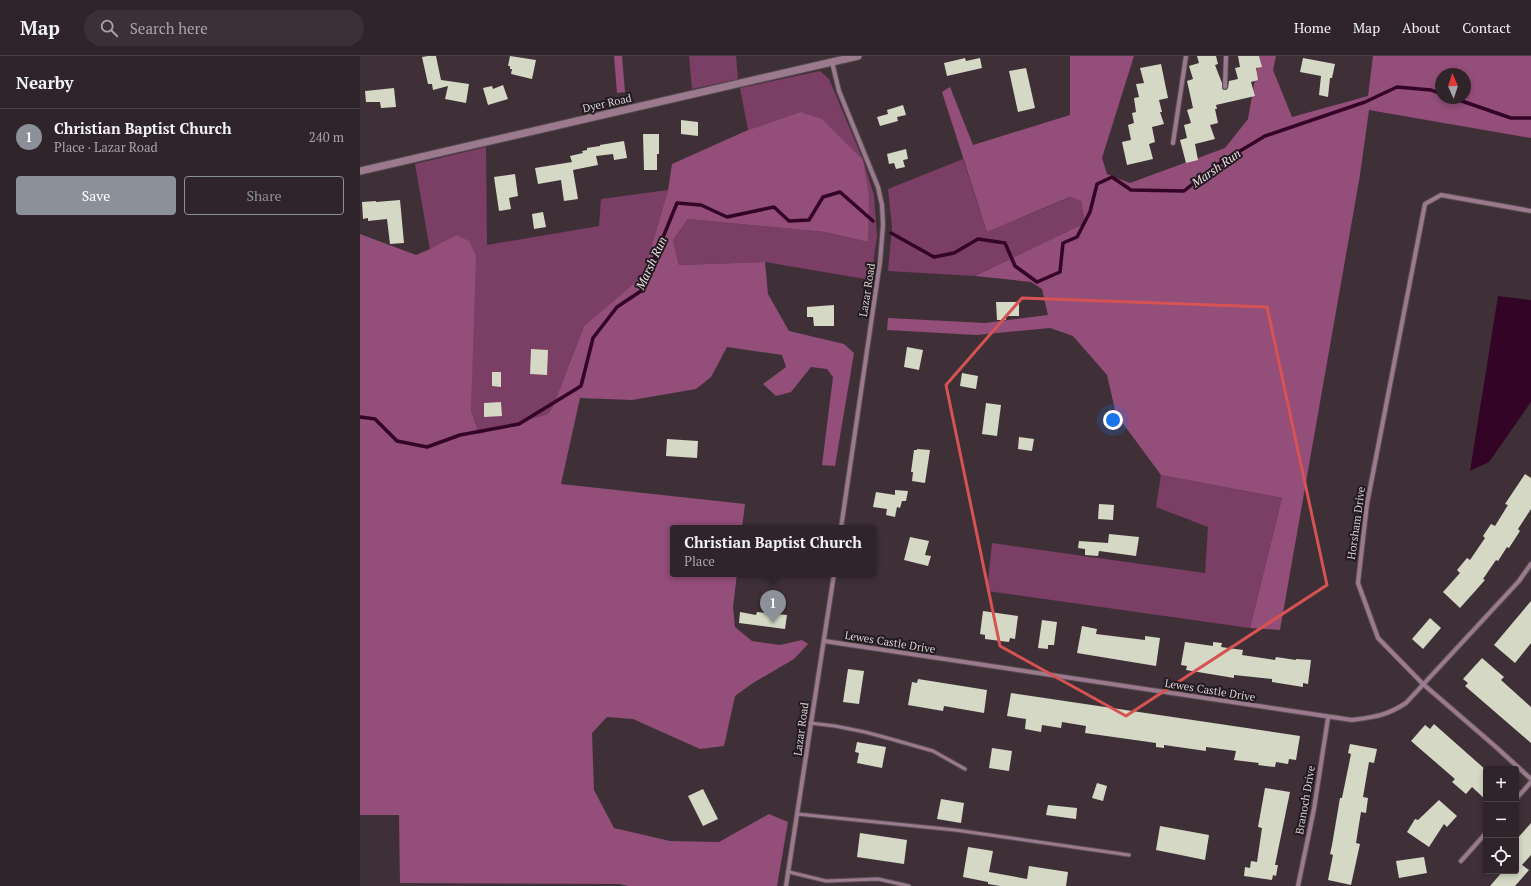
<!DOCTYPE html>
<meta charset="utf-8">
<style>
body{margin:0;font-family:"PT Serif",serif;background:#3b3036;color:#f1f3f6}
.controls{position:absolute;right:12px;bottom:12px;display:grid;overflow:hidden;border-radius:4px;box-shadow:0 2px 6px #0003}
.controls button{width:36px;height:36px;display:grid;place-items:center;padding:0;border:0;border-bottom:1px solid #4a4147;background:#2f242a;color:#f1f3f6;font:20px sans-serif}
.compass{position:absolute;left:1075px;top:12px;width:36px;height:36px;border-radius:50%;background:#2f242a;box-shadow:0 2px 6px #0003;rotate:357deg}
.you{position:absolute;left:753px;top:364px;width:14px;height:14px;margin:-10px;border:3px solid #fff;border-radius:50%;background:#1a73e8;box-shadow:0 0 0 6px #1a73e833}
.badge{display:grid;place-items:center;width:26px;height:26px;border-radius:50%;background:#8c9099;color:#fff;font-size:13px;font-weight:700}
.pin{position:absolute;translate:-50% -33px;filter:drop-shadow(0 1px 2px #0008)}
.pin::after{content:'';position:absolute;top:21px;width:14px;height:12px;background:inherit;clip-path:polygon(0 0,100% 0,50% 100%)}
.popup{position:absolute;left:310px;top:469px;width:206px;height:52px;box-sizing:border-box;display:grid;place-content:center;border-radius:4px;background:#2f242a;filter:drop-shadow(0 1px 3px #0005);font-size:13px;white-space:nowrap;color:#a7a4a8}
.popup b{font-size:15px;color:#f1f3f6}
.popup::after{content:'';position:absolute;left:50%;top:100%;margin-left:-8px;border:8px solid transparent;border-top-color:#2f242a}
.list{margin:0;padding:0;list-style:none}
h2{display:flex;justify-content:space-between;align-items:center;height:52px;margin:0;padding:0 16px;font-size:17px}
h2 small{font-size:13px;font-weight:400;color:#a7a4a8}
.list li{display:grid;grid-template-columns:26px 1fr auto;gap:12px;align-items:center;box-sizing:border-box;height:56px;padding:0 16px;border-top:1px solid #4a4147}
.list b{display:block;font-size:15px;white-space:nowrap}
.list p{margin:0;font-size:13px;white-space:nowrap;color:#a7a4a8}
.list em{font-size:13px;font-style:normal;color:#a7a4a8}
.actions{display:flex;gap:8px;padding:12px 16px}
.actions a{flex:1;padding:9px 0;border:1px solid #8c9099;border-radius:4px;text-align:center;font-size:14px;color:#8c9099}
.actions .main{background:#8c9099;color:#fff}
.icon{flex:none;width:22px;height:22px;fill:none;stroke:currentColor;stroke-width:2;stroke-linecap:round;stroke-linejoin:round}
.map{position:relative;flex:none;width:1171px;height:830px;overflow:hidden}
header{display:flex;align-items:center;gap:24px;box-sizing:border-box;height:56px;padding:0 20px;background:#2f242a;border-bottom:1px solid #4a4147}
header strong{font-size:19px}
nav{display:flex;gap:22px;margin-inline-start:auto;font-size:14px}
.search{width:280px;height:36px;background:#3b3036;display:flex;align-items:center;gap:10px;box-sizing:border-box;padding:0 14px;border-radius:22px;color:#a7a4a8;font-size:15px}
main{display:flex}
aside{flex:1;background:#2f242a}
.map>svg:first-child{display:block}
.green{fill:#7b3e65}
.forest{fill:#934e79;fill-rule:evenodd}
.water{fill:#340426}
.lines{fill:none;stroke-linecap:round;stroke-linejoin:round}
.stream{stroke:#340426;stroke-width:3.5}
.building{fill:#d4d8c5}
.service-casing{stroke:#5b4d54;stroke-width:5}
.minor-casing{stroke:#5b4d54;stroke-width:6}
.tertiary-casing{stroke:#5b4d54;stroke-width:9}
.service{stroke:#9b7a8d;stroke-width:3}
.minor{stroke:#9b7a8d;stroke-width:4}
.tertiary{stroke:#9b7a8d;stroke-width:7}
.marked{fill:none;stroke:#d75253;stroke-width:3;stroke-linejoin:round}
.labels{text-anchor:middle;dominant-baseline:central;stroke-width:4;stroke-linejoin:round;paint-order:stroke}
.street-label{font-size:11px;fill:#d9cfd4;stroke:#211a1e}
.water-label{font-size:12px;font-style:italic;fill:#f2dde8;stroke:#211a1e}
</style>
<header>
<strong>Map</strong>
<div class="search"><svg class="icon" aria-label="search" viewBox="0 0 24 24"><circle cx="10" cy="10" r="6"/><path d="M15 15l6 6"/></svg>Search here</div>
<nav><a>Home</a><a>Map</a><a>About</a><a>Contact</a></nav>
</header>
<main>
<aside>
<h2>Nearby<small></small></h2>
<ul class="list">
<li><span class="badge">1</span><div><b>Christian Baptist Church</b><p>Place · Lazar Road</p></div><em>240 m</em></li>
</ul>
<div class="actions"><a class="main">Save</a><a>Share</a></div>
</aside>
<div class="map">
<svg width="1171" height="830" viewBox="0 0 1171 830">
<rect width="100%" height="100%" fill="#3f3038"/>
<g class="green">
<polygon points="329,0 376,0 378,23 332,33"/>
<polygon points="460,15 469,23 503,104 514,139 517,180 511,224 405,206 319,209 313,184 328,163 464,176 508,186 440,56 388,74 380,32"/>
<polygon points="126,91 127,189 239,170 241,143 308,134 283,221 224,270 193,350 188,358 119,378 111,354 96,179 70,194 55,108"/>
<polygon points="603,103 627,176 711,141 721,145 725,167 615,220 528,215 532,171 528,133"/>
<polygon points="801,419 922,442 890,572 627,535 632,487 845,517 848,471 796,451"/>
</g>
<g class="forest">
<polygon points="254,0 262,0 265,36 257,37"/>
<path d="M710 0H774L742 102 747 118 770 127 865 92 888 63 899 0H916L913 14 932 61 1008 40 1013 0H1171V82L1009 54 1000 119 920 574 890 572 922 442 801 419 756 358 747 319 713 280 690 272 616 279 527 274 528 262 625 267 688 259 682 233 671 226 615 220 725 167 721 145 710 141 627 176 582 36 590 31 613 89 710 59ZM1081 18H1105V42H1081Z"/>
<polygon points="440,56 462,63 503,104 509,140 508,186 464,176 328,163 313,184 319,209 405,206 408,238 429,275 484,288 494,297 475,410 462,409 473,321 467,313 451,311 431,336 416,340 403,328 426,311 422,299 367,291 351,321 336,333 272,344 220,342 201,428 385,448 382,472 313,472 313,518 377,518 373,551 375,571 392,585 420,589 442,584 448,588 434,603 393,627 375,640 364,690 340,693 273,663 247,661 232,677 234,734 254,772 310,785 359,786 409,758 428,766 417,830 268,830 260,828 40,827 39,759 0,759 0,178 56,199 70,193 96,179 109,185 116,200 111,354 119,378 188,358 193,350 224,270 283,220 308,134 312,108 388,74"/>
</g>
<polygon class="water" points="1138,240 1171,244 1171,346 1129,406 1110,415"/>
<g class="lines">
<g class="stream">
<polyline points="1093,42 1151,62 1171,62"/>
<polyline points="531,177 574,201 594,197 618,183 645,187 655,210 677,226 700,216 703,187 717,181 730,156 737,128 752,121 771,134 824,135 855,110 905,80 1005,46 1037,31 1071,34 1081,38"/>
<polyline points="0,361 15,363 37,385 67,391 100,379 159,368 221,330 233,282 257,251 281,235 317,147 341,149 367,161 414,151 429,165 449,164 463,141 480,136 513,165"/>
</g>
</g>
<g class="building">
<polygon points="68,0 76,0 81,24 109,28 106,47 85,43 88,30 73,34 72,28 68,28 62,1"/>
<polygon points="150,0 176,4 172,23 151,18 152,13 150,13 150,10 148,10"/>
<polygon points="837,0 856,0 858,8 855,9 862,27 862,32 864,34 868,32 869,25 878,23 875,12 880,11 878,0 899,0 902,11 896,12 898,24 891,26 895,40 856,49 857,53 855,53 858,67 850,69 855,83 835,88 838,104 826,107 820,84 827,82 824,69 831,67 827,54 833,52 827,25 833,23 829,10 839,7"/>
<polygon points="605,2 606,5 620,2 622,12 587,20 584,7"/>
<polygon points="943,2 975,8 972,22 970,22 968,41 959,39 961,20 940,16"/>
<polygon points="801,8 808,42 799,44 802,56 800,56 804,68 792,71 795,86 789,88 793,103 767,109 762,86 771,84 768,69 774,67 772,57 776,56 774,42 779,41 776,28 784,27 780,12"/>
<polygon points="666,12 675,52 658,56 649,15"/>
<polygon points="143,29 148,43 128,49 123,32 132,30 133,33"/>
<polygon points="34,32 36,51 21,52 20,46 6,46 5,35"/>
<polygon points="543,49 546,59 537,61 538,65 520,70 517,61 528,58 527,54"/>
<polygon points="321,64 338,66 338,80 321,78"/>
<polygon points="283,78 299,78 299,98 297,98 297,114 284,114"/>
<polygon points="264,85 267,102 254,104 253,98 236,100 238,109 213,114 218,143 204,145 201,124 178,128 175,112 212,106 210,100 223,97 222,95 227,94 227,92 240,90 240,89"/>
<polygon points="546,93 548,103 543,104 545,111 536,113 534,107 529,108 527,98"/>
<polygon points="155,118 158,140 149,142 151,153 139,155 134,121"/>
<polygon points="40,144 44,187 30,188 27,163 8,165 8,162 3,163 2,146 16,145 16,146"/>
<polygon points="183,156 186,171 174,173 172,158"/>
<polygon points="636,246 659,246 659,260 646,260 646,264 637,264"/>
<polygon points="474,249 474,270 454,270 453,261 447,261 447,251"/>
<polygon points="547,291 563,294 559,314 544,311"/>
<polygon points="171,293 188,294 187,319 170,318"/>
<polygon points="132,316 141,316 141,331 132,330"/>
<polygon points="602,317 618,320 616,333 600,330"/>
<polygon points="141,346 142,360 124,361 124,347"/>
<polygon points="626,347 641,349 637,380 622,378"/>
<polygon points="659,381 674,383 672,395 658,393"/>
<polygon points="307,383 338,385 337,402 306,400"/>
<polygon points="557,393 570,394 565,427 552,425 553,416 551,416 554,394 557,394"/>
<polygon points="1165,418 1171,422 1171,453 1158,473 1160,475 1149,492 1147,491 1138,505 1136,504 1123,523 1125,524 1100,552 1083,536 1100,517 1097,514 1107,502 1110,504 1125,482 1123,480 1131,468 1135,470 1148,449 1145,448"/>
<polygon points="535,434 548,435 546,445 542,445 540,452 537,451 535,461 526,459 527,453 513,451 516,436 535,439"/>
<polygon points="739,448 754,449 753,464 738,463"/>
<polygon points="749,478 779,481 776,500 739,495 738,500 725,499 725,493 718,492 719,485 748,487"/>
<polygon points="550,481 569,485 565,499 571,500 568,510 544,504"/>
<polygon points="1171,545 1171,587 1155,607 1134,589"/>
<polygon points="623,555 658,560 655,583 650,582 649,586 625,583 625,579 620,578"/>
<polygon points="380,556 396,559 397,556 427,559 425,573 379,567"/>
<polygon points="1070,562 1081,572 1063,593 1052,583"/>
<polygon points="682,564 697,566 694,589 688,589 688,593 678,592"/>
<polygon points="722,570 737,573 736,578 785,584 785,580 800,582 796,610 717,597"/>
<polygon points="825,586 853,590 853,586 862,587 861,591 883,594 882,599 915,604 916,601 936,604 936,603 951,604 948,628 943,627 943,631 912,626 912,623 874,619 874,622 826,614 827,610 821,609"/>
<polygon points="1122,602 1144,621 1141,624 1171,651 1171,687 1105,630 1108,627 1103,623"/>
<polygon points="488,613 504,615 499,648 483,646"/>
<polygon points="558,623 627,634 624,657 584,650 583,655 548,649 552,626 557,627"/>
<polygon points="651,637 940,680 936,704 929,703 928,708 916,706 915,711 898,709 899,707 874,704 876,695 846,691 846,695 804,689 804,692 796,691 796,687 789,686 725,677 726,670 702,666 701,672 682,669 681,676 665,673 666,663 647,660"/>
<polygon points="1074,668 1126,714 1126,744 1112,731 1106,738 1092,726 1095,723 1051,685 1065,669 1070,673"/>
<polygon points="497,686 526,691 522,712 497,707 499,697 495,696"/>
<polygon points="990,688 1017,693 1014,707 1009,706 1003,741 1008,742 1006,757 1001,756 996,787 1000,788 991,829 968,824 973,799 970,798 972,789 980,742 982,742 991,698 988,697"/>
<polygon points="632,692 652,695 649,715 629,712"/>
<polygon points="737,727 747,730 743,745 732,742"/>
<polygon points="905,732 930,736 915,809 918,809 916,820 913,819 912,824 884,820 885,811 890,812 891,805 897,806 902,772 898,771"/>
<polygon points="343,733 358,763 343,770 328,740"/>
<polygon points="581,743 604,747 601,767 577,763"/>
<polygon points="1079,744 1097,760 1087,771 1084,768 1069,791 1047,776 1055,763 1058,764"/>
<polygon points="688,749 717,752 716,763 686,759"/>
<polygon points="1171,767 1171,799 1162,809 1169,814 1155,830 1130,830 1143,815 1156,815 1156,784"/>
<polygon points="800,770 849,779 845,804 796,794"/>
<polygon points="500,777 547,784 544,808 497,801"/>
<polygon points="608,791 633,795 629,816 667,823 669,810 708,816 706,830 640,830 628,828 628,826 603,821"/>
<polygon points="1064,801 1067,817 1039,822 1036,805"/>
</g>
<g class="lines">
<g class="service-casing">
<g id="service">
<polyline points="450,667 475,670 505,676 531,683 573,695 605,713"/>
<polyline points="437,758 595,774 769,799"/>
<polyline points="429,816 466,825 518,823 549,830"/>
</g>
</g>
<g class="minor-casing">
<g id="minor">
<polyline points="472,6 479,35 518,131 522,149 523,169 520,206 481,472"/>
<polyline points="865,31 866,0"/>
<polyline points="813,87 826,0"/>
<polyline points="1171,155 1081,139 1065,148 1007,448 998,527 1018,582 1063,628 1136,691 1171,723"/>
<path d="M464 585 992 664C1014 661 1026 660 1046 647L1159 525 1171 508"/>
<polyline points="1156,743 1171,726"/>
<polyline points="1101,805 1126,777"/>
<polyline points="426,830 474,518"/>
<polyline points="938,830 954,753 968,662"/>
</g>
</g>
<g class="tertiary-casing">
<polyline id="tertiary" points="0,115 498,0"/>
</g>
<use href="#service" class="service"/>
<use href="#minor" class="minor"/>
<use href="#tertiary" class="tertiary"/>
</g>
<path class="marked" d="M662 242 907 251 967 529 766 660 640 590 586 329Z"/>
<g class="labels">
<g class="street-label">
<text transform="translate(247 47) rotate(-13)">Dyer Road</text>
<text transform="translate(507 234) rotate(-81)">Lazar Road</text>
<text transform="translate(996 467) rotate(-82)">Horsham Drive</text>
<text transform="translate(530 586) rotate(9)">Lewes Castle Drive</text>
<text transform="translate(850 634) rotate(9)">Lewes Castle Drive</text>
<text transform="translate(441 673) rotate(-82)">Lazar Road</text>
<text transform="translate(945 744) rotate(-80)">Branoch Drive</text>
</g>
<g class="water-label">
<text transform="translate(856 112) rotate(-35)">Marsh Run</text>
<text transform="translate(291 207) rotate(-65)">Marsh Run</text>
</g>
</g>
</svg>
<div class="controls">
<button>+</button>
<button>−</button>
<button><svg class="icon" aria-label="locate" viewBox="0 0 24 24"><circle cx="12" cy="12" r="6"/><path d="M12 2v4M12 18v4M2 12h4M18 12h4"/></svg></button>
</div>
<svg class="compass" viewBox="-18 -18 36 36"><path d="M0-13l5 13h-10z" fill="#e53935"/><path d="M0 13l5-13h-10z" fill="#a7a4a8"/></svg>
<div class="you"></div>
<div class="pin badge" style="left:413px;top:567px">1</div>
<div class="popup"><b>Christian Baptist Church</b>Place</div>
</div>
</main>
